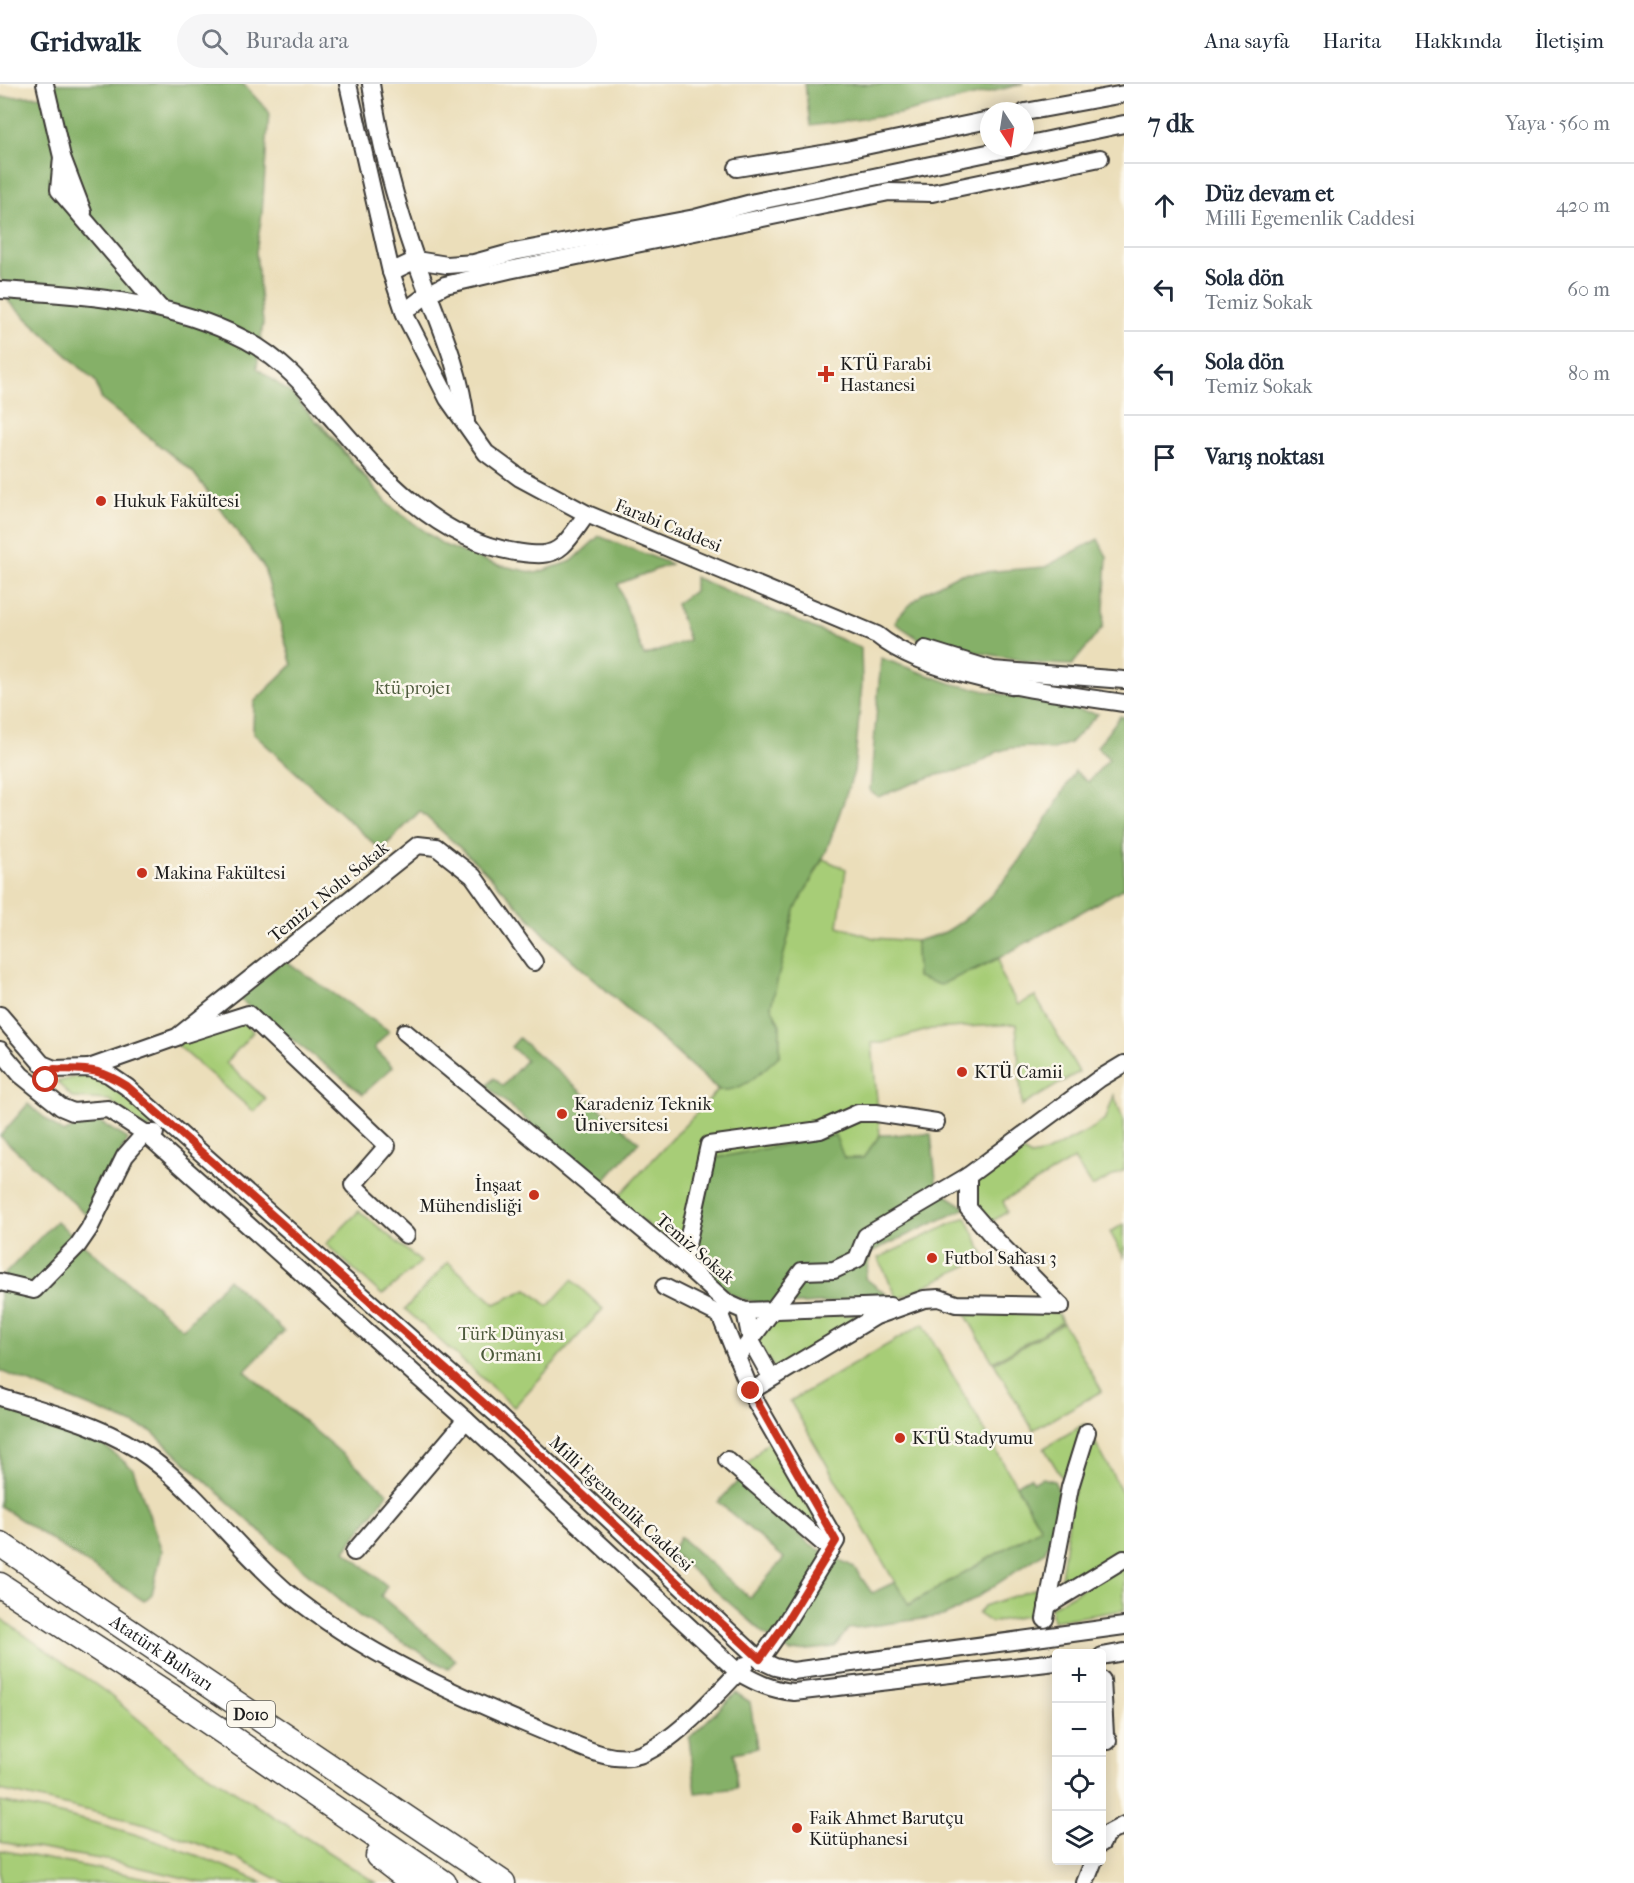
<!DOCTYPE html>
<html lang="tr">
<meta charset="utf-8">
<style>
body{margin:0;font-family:"IM FELL French Canon",serif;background:#f6f6f7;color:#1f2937}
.controls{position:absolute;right:18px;bottom:18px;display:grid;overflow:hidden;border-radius:6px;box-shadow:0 3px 15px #0003}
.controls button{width:54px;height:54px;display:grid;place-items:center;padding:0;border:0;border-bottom:2px solid #e0e1e3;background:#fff;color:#1f2937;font:30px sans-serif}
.compass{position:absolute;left:980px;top:18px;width:54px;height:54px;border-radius:50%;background:#fff;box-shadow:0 3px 15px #0003;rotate:168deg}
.stop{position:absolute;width:18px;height:18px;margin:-14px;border:4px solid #c8321e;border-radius:50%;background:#fff}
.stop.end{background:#c8321e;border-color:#fff;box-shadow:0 2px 6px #0008}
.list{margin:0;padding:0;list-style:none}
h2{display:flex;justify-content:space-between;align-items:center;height:78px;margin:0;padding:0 24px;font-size:26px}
h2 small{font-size:20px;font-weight:400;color:#747a83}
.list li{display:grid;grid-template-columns:39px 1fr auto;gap:18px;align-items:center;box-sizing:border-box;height:84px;padding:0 24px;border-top:2px solid #e0e1e3}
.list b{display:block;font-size:22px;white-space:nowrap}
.list p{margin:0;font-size:20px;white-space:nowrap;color:#747a83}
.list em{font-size:20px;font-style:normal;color:#747a83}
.icon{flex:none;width:33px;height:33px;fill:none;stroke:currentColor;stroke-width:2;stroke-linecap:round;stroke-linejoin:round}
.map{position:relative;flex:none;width:1124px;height:1799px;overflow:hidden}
header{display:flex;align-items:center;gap:36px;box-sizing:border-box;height:84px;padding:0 30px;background:#fff;border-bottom:2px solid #e0e1e3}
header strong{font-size:28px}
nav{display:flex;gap:33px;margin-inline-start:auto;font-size:21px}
.search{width:420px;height:54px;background:#f6f6f7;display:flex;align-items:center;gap:15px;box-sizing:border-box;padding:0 21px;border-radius:33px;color:#747a83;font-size:22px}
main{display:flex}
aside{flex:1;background:#fff}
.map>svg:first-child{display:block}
.green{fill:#a7cd77;stroke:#62744a;stroke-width:1.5}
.forest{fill:#85b068;stroke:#506642;stroke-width:1.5}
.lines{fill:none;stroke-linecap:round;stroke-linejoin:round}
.minor-casing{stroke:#3b3934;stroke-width:20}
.highway-casing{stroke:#3b3934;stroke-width:27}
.minor{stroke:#fff;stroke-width:16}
.highway{stroke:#fff;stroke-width:24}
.route{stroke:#c8321e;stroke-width:8}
.poi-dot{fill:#c8321e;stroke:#fbf7ec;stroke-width:2}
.labels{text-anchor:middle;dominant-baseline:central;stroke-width:5;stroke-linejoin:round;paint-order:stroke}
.shield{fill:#fbf7ec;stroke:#5f5e5a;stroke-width:1.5}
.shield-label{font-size:16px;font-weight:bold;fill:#1c1c1c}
.poi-label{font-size:18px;fill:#1c1c1c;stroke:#fbf7ec;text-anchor:start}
.street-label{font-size:18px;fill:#1c1c1c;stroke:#fbf7ec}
.park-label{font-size:18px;fill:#4d5a3c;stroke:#fbf7ec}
</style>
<header>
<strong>Gridwalk</strong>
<div class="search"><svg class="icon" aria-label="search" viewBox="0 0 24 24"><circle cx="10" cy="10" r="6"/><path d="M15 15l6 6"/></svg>Burada ara</div>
<nav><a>Ana sayfa</a><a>Harita</a><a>Hakkında</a><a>İletişim</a></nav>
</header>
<main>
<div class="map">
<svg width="1124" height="1799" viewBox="0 0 1124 1799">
<rect width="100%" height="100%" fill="#fbf7ec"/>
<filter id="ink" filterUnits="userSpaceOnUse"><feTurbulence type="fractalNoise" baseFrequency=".0167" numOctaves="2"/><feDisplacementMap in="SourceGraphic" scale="12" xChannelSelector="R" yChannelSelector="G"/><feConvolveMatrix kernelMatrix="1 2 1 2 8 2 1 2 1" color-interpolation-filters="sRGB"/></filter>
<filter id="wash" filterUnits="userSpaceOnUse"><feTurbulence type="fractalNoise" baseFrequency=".008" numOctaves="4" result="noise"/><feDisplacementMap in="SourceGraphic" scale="24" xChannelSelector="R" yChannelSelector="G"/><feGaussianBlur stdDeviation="1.35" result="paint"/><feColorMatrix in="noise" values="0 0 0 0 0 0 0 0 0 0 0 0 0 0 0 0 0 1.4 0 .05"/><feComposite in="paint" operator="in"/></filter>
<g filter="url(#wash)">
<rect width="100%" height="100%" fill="#ebdeba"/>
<g class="green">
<polygon points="9,218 320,339 390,422 807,804 823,775 846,785 838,842 874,854 916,857 917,893 971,888 999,874 1001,891 1018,921 1035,912 1079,988 1022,1022 1016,940 931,945 883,959 872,959 880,1051 863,1074 844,1075 689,1170 614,1117 718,1006 552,858 484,786 420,727 381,766 253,649 254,618 292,581 264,483 193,388 102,316 95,297"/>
<polygon points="242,937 253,948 226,979 266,1015 254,1028 175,959"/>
<path d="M91 989C106 1000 148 1025 152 1043L147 1046 109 1016 73 1014 57 998Z"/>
<polygon points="1114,1011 1124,1038 1124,1086 1092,1103 1074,1075 1003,1117 1007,1128 988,1140 975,1125 976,1095 1017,1064 1031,1072 1045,1069 1093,1044 1106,1034"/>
<polygon points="359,1127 421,1178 382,1211 326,1160"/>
<polygon points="966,1133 985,1173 898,1215 878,1174"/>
<polygon points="1124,1140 1124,1173 1110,1148"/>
<polygon points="448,1178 495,1220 527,1205 548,1222 572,1196 603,1225 514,1323 405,1225"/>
<polygon points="964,1228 1058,1229 1062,1238 993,1278"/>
<polygon points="870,1229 775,1286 757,1258 778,1234"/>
<polygon points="1063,1239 1102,1307 1033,1346 994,1279"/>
<polygon points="923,1240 1041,1444 908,1521 790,1317"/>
<polygon points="1084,1340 1067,1402 1044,1364"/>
<polygon points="1093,1354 1124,1412 1124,1472 1059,1509 1072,1413"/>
<polygon points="770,1355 829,1459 744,1384"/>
<polygon points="1124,1481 1124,1526 1053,1537 1051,1523"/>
<polygon points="1044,1502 1039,1530 990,1538 978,1530 984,1522"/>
<polygon points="0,1534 106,1608 188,1677 376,1799 285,1799 238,1775 146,1740 0,1706"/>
<path d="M0 1718C94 1734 177 1760 264 1799H206L112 1777 0 1758Z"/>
<polygon points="0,1766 173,1799 0,1799"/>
</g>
<g class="forest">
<path d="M53 0H243L269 28 262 130 256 168 263 239 257 284 293 311 390 422 444 461 494 480 536 489 572 477 599 452 671 480 618 500 644 572 689 556 676 520 694 507V493L861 564 862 600 854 688 826 768 795 826 771 922 780 941V971C762 987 743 1009 719 1006L552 858 484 786 420 727 381 766 253 649 254 618 292 581 264 483 193 388 102 316 95 297 9 218 0 192V13L43 12Z"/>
<polygon points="805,0 1023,0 899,30 810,42"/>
<polygon points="1098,455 1107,473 1103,543 1072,581 1043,580 925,559 895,539 898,532 923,509 959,490 1045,483"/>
<polygon points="881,574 953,600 1098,630 1070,659 1051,666 1030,663 1010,664 997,668 971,684 933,692 878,713 870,707"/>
<path d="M1120 632 1124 633V804L999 874 940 901 917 893 916 857C926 854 938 852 947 847 1008 810 1040 746 1075 687L1088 698 1109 675 1097 663Z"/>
<polygon points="284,876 389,947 374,964 393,983 363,1010 238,914"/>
<polygon points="519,954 639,1058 601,1101 487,1002 494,994 503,1002 526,976 511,963"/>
<polygon points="28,1020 63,1049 95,1035 128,1055 87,1131 0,1052"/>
<path d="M931 1050 937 1105 966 1124 871 1168 865 1194 890 1213C854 1216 756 1230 729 1209 714 1198 702 1183 689 1170L716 1074 835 1051 844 1074H863L880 1051Z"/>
<polygon points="56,1137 183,1245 228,1195 284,1247 245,1287 388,1409 345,1467 387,1502 381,1512 456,1576 448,1585 359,1532 289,1474 151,1347 0,1287 0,1195"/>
<polygon points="0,1323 96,1355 133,1385 162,1467 152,1510 144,1517 0,1422"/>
<polygon points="1030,1393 1034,1398 1043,1394 1054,1397 1060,1409 1052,1451 1044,1469 959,1525 943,1532 848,1545 835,1563 790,1568 765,1550 671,1468 680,1453 750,1514 784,1474 718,1418 740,1395 810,1461 854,1483 872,1509 895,1498 909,1521 1041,1444 1016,1401"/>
<polygon points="736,1609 750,1618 757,1664 734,1669 737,1704 696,1709 689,1654"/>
</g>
</g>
<g filter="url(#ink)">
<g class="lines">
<g class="minor-casing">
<g id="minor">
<polyline points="45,0 62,73 83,128"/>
<path d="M348 0 391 188 406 233 448 315 486 369 520 394 587 430 877 551C930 595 1056 609 1124 619"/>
<path d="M371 0C380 62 398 126 419 185 437 235 461 285 466 337"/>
<polyline points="1025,28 1124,10"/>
<polyline points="1025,61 1124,40"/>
<polyline points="62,73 59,106 159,223"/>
<polyline points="737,84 846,66 989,36"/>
<polyline points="391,188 416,176 447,181 474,179 514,168 695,134 755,118 1016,63"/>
<path d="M0 206C85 211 169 216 246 256 280 274 306 303 330 332 381 391 433 454 515 468 531 470 549 474 562 462 572 453 579 440 587 430"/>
<polyline points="404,228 428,210 445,201 509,186 889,108 932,109 1100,74"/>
<polyline points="925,565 993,586 1124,596"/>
<polyline points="0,931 42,980 54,985 89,984 108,990 127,1003 495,1329 760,1576 775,1583 793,1587 1124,1542"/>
<polyline points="405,948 683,1179 727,1219 720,1231"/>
<polyline points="185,950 248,930 387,1062 353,1101 406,1151"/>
<path d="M0 966 21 991 61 1023 73 1028 108 1025 145 1049 466 1336 738 1588C757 1599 772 1606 794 1608L1056 1578"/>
<polyline points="89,984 177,953 418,761 436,763 473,792 534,878"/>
<polyline points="683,1179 709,1061 820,1046 858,1029 876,1029 936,1038"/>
<polyline points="0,1198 34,1206 78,1161 89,1145 125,1072 145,1049 155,1049"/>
<polyline points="664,1203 720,1231"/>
<polyline points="727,1219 745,1227 890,1222"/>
<polyline points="1061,1222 996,1156 968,1124 968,1092 1099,995 1124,980"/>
<polyline points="745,1227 751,1257 771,1293"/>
<polyline points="720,1231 753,1313 836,1457 785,1540 760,1576"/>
<polyline points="737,1274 802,1187 834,1186 857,1175 866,1152 968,1092"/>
<polyline points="751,1307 876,1232 924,1215 939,1214 956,1220 1061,1222"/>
<path d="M0 1313C50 1329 108 1342 150 1374 201 1412 238 1466 286 1507 360 1568 460 1613 548 1649 574 1659 610 1681 639 1671 673 1660 719 1608 745 1581"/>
<polyline points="727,1376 831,1466"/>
<polyline points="354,1468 466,1336"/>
<polyline points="1047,1522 1124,1475"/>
<polyline points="1045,1535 1070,1403 1087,1348"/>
<polyline points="1102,1572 1124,1568"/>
<polyline points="1102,1596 1105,1651 1108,1657"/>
<polyline points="1102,1759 1105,1751 1124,1741"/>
<polyline points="1085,1799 1094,1776"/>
</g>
</g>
<g class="highway-casing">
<g id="highway">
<path id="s1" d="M0 1460 503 1799"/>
<polyline points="0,1501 169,1611 444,1799"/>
<polyline points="378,1772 413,1799"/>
</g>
</g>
<use href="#minor" class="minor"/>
<use href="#highway" class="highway"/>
</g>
</g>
<g class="lines" filter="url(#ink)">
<path class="route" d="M46 996 54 985C88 986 97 983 127 1002L495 1329 760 1575 785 1540 836 1457 751 1307"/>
</g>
<g class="poi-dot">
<path d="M823 281h6v6h6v6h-6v6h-6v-6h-6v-6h6z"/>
<circle cx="101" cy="417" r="6"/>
<circle cx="142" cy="789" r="6"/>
<circle cx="962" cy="988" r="6"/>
<circle cx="562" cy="1030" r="6"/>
<circle cx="534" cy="1111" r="6"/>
<circle cx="932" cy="1174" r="6"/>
<circle cx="900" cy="1354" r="6"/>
<circle cx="797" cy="1744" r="6"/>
</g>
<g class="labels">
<rect class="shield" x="227" y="1617" width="48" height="26" rx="4.5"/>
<g class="shield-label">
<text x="251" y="1630">D010</text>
</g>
<g class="poi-label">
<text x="840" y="280">KTÜ Farabi<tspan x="840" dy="21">Hastanesi</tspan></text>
<text x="113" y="417">Hukuk Fakültesi</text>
<text x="154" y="789">Makina Fakültesi</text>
<text x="974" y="988">KTÜ Camii</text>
<text x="574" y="1020">Karadeniz Teknik<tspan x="574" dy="21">Üniversitesi</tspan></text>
<text x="522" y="1101" text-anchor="end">İnşaat<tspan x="522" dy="21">Mühendisliği</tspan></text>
<text x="944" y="1174">Futbol Sahası 3</text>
<text x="912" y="1354">KTÜ Stadyumu</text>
<text x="809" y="1734">Faik Ahmet Barutçu<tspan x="809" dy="21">Kütüphanesi</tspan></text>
</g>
<g class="street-label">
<text transform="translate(668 442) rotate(22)">Farabi Caddesi</text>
<text transform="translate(329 808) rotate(-39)">Temiz 1 Nolu Sokak</text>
<text transform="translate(695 1165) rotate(41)">Temiz Sokak</text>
<text transform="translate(621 1420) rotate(43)">Milli Egemenlik Caddesi</text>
<text stroke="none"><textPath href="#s1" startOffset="195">Atatürk Bulvarı</textPath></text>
</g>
<g class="park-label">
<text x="413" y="604">ktü proje1</text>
<text x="511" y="1250">Türk Dünyası<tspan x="511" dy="21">Ormanı</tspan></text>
</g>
</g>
</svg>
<div class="controls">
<button>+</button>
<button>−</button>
<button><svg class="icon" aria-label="locate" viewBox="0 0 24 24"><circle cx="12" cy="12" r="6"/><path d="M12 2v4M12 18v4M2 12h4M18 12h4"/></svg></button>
<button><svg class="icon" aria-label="layers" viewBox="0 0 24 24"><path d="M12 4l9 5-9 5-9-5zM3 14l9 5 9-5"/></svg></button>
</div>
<svg class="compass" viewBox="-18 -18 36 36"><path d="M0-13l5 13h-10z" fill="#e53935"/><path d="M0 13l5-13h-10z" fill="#747a83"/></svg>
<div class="stop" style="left:46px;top:996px"></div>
<div class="stop end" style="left:751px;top:1307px"></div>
</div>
<aside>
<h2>7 dk<small>Yaya · 560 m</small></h2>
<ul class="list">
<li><svg class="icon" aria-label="ahead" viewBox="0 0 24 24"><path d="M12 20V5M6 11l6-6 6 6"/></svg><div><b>Düz devam et</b><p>Milli Egemenlik Caddesi</p></div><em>420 m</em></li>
<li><svg class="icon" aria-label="left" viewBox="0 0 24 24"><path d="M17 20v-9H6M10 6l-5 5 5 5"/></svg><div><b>Sola dön</b><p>Temiz Sokak</p></div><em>60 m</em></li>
<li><svg class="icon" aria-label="left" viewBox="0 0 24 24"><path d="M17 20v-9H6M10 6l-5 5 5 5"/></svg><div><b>Sola dön</b><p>Temiz Sokak</p></div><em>80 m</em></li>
<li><svg class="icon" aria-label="arrive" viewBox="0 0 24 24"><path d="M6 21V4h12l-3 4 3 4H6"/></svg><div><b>Varış noktası</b></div></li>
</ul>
</aside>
</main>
